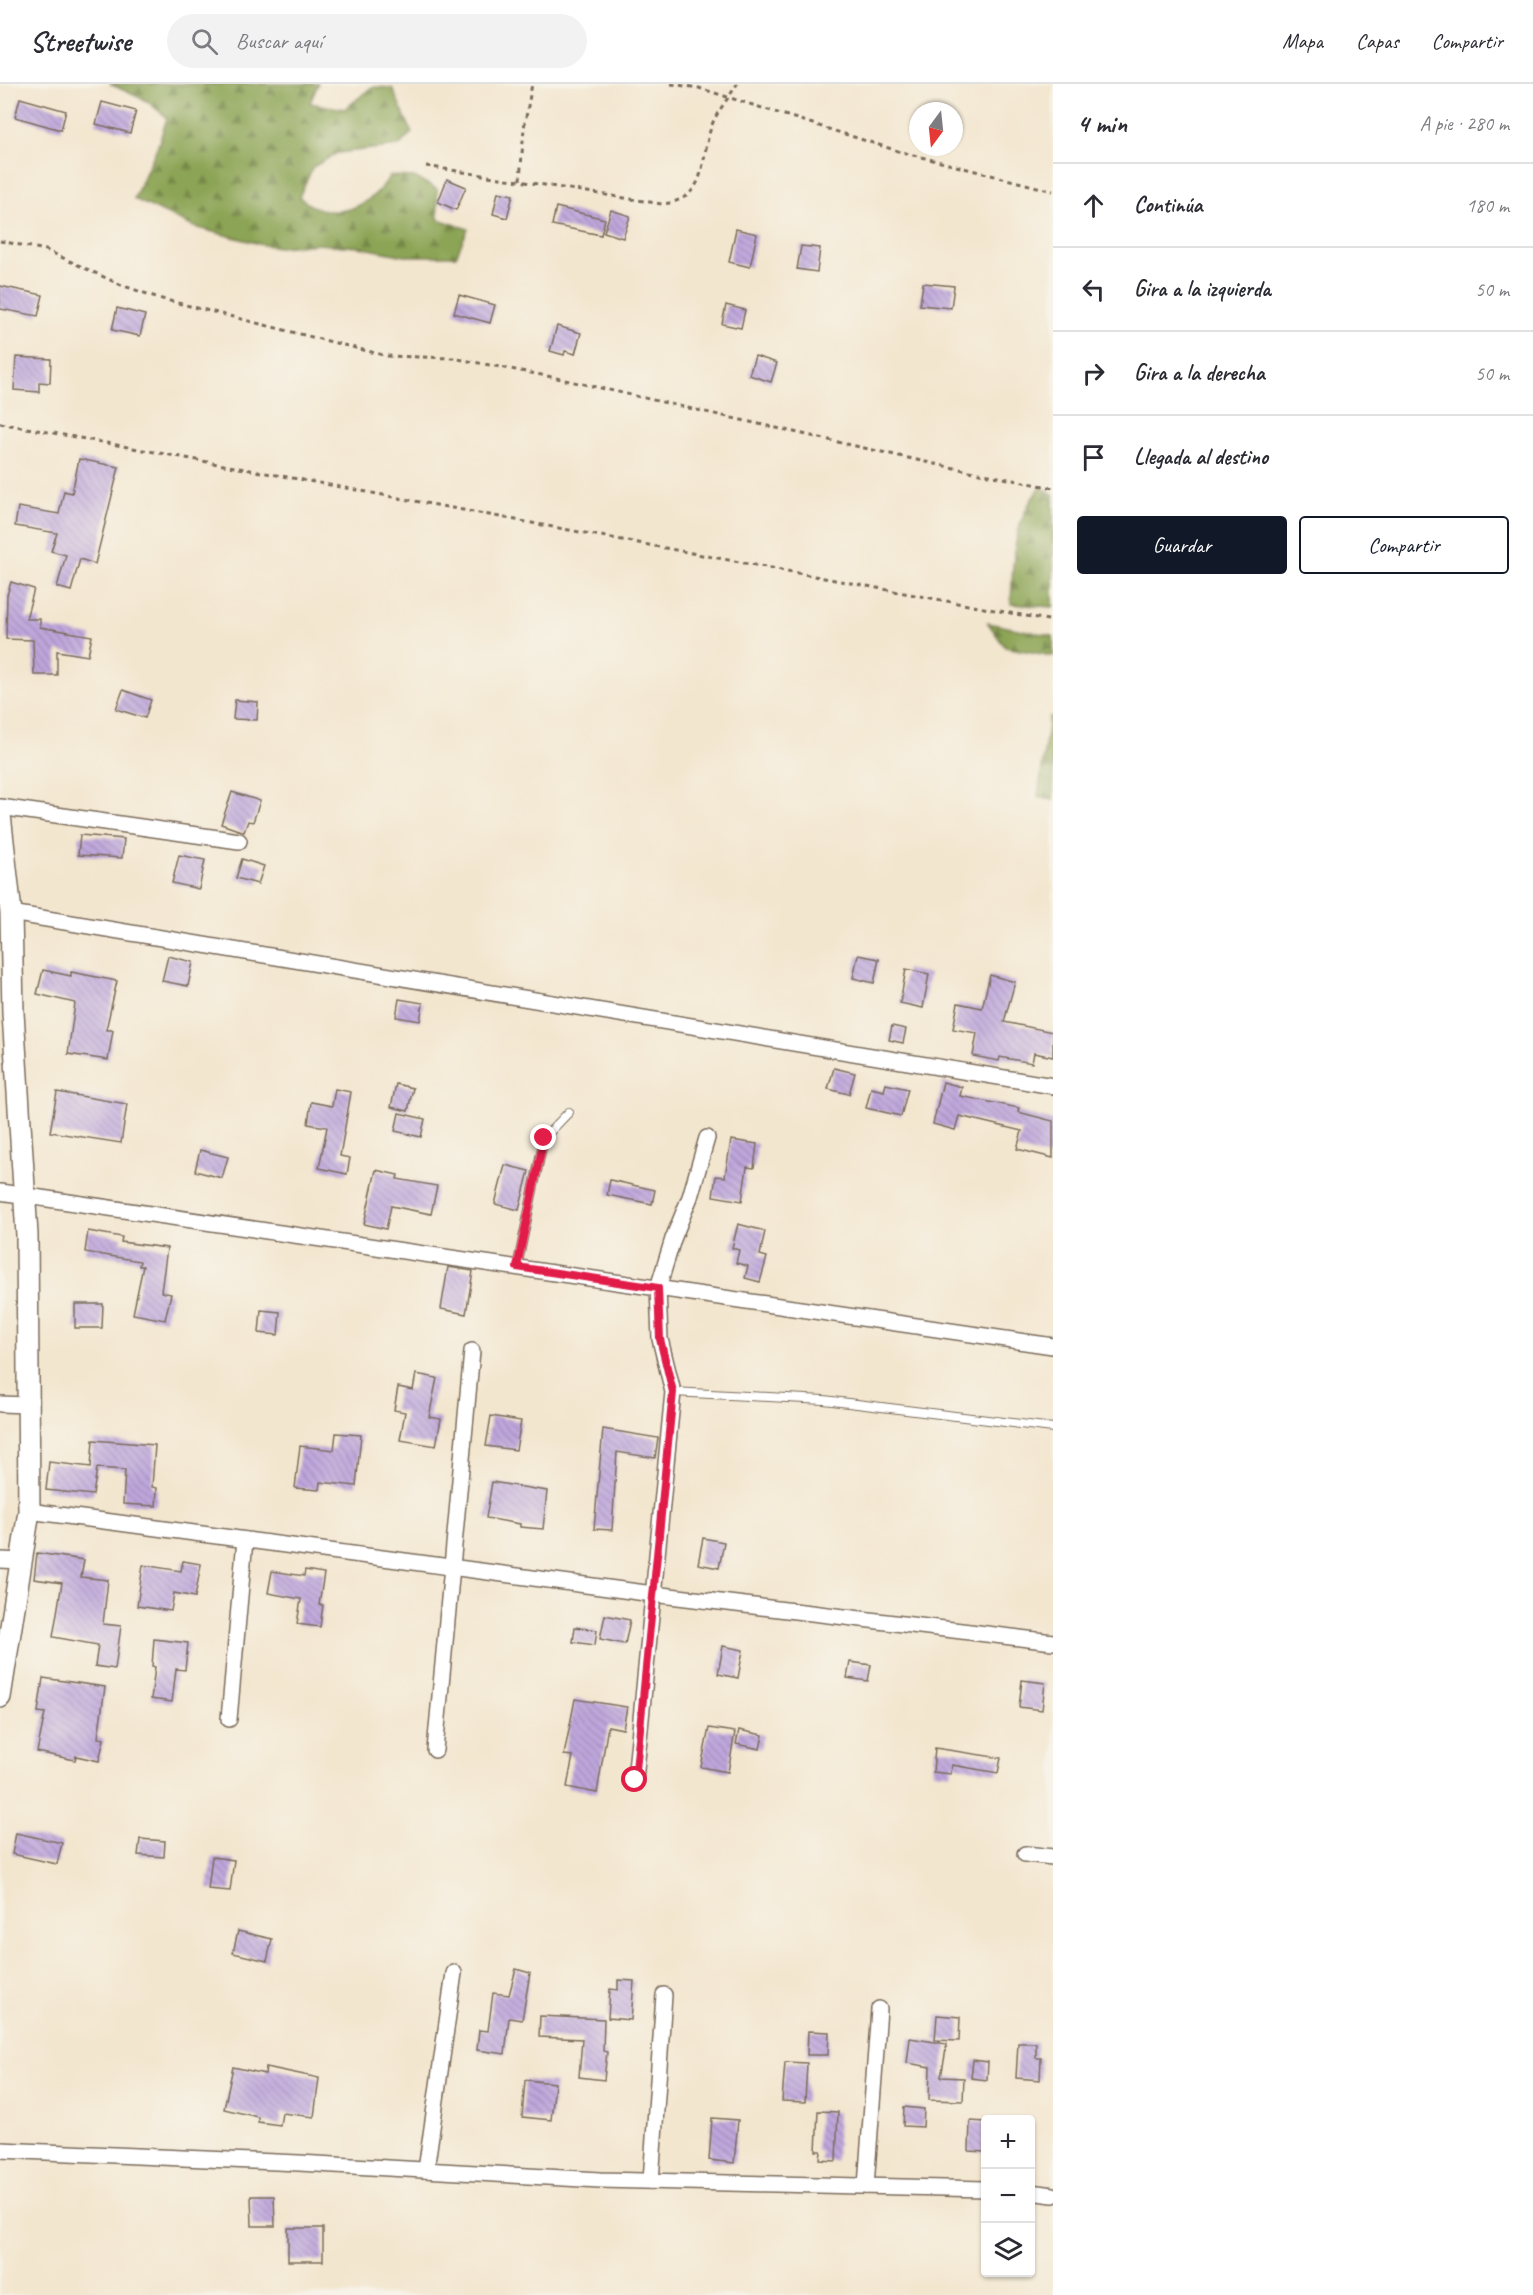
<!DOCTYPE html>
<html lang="es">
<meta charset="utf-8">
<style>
body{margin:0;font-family:Caveat,sans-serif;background:#f2f2f3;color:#2b2b33}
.controls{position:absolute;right:18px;bottom:18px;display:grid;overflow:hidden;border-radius:6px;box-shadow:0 2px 4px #0004}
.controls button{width:54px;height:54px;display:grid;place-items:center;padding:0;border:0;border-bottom:2px solid #e1e1e2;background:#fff;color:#2b2b33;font:30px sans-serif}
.compass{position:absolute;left:909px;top:18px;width:54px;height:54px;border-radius:50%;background:#fff;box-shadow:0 2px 4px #0004;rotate:195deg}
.stop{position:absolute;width:18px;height:18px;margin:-14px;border:4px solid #e11d48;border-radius:50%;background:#fff}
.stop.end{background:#e11d48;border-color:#fff;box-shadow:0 2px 6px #0008}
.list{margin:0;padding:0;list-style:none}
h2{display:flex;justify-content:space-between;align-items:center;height:78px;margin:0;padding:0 24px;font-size:26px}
h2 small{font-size:20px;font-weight:400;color:#7c7c81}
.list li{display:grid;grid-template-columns:39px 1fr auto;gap:18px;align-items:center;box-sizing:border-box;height:84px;padding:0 24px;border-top:2px solid #e1e1e2}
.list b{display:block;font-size:22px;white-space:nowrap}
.list em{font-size:20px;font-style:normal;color:#7c7c81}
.actions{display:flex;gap:12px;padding:18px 24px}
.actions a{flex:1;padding:14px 0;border:2px solid #111827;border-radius:6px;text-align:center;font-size:21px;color:#111827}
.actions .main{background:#111827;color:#fff}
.icon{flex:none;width:33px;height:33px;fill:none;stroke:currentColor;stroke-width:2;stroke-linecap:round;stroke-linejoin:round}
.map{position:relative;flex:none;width:1053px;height:2211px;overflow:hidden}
header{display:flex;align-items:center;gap:36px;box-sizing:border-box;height:84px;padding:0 30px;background:#fff;border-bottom:2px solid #e1e1e2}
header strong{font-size:28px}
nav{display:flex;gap:33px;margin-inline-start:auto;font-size:21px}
.search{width:420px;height:54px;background:#f2f2f3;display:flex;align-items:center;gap:15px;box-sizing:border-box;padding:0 21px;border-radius:33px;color:#7c7c81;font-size:22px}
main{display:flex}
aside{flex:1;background:#fff}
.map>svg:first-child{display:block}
.forest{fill:url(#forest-firs);stroke:#64673a;stroke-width:1.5}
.building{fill:url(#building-back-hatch)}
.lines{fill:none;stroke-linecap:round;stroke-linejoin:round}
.lane-casing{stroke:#7b6c5c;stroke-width:10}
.street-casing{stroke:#7b6c5c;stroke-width:18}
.secondary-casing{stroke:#7b6c5c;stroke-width:24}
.path{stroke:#7b6c5c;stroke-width:3;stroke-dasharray:4.5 4.5;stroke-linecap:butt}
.lane{stroke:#fff;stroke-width:8}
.street{stroke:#fff;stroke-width:15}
.secondary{stroke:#fff;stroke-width:21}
.route{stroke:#e11d48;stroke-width:8}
</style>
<header>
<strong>Streetwise</strong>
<div class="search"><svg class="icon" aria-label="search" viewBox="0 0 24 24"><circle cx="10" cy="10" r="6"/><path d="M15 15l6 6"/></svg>Buscar aquí</div>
<nav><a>Mapa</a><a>Capas</a><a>Compartir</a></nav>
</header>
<main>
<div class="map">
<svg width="1053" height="2211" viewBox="0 0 1053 2211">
<defs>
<pattern id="forest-firs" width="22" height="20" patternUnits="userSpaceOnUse" patternTransform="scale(1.5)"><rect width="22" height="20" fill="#8ca455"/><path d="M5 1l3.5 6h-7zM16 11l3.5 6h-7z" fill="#748646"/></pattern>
<pattern id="building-back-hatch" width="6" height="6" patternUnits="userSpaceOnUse" patternTransform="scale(1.5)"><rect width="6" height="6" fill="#bfa7dd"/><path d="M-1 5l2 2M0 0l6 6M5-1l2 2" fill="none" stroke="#9c88b3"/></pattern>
</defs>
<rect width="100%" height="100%" fill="#f7f3e8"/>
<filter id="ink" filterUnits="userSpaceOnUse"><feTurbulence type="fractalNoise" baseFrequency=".0167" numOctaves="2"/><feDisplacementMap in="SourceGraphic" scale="12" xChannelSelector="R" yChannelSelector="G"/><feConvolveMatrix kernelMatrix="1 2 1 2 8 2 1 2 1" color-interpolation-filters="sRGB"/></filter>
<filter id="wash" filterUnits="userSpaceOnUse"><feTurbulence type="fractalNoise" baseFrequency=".008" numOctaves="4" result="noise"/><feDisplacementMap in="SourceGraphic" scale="24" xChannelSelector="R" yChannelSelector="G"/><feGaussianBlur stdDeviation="1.35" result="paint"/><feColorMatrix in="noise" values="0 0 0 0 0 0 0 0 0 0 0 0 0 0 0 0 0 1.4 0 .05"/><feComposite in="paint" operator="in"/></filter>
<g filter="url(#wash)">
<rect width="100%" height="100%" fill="#f3e6cf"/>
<g class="forest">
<path d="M110 0H318L310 19 345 25 372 3 392 4 412 48 399 62 337 69 313 83 299 113C331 141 370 124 390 92L414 93 437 105 438 135 468 145 456 172H405L359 163 317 160 279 163 264 161 194 143 134 115 159 59 167 34 147 17Z"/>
<path d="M1041 403 1053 410V523L1011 520C1013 479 1012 435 1041 403Z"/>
<polygon points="988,539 1053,552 1053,572 1005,563"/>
<polygon points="1049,633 1053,633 1053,716 1038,712"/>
</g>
<g id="blocks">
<g class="building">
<polygon points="20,14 66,27 61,46 15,33"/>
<polygon points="102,18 136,27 130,49 96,40"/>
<polygon points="447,95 466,103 456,126 438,118"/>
<polygon points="498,108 513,111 507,134 493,130"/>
<polygon points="556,123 605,135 601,151 552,141"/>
<polygon points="611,126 630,132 623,154 604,148"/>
<polygon points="736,145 757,150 750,183 729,178"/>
<polygon points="801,162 820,164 817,188 797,185"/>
<polygon points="923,199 954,202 951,224 920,221"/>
<polygon points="0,202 43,211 38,232 0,225"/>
<polygon points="459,211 495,221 490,239 454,229"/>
<polygon points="726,221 745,226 741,244 722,240"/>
<polygon points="117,224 145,231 140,252 112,246"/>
<polygon points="557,242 581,249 575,270 565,267 564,271 550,267"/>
<polygon points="755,272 777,279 771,298 749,291"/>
<polygon points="16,273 51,275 50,299 39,298 39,308 14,306"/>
<polygon points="79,375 119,383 95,480 80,475 71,507 57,503 66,471 51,467 57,449 15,442 18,423 59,430 64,407 72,409"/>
<polygon points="11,498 34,505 26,535 40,535 40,543 92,552 88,572 57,567 57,591 34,591 33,556 6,555 7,511"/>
<polygon points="123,606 151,616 145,634 116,625"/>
<polygon points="235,616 258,618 257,636 233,635"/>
<polygon points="232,708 260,717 253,738 248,737 244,748 221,740"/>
<polygon points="80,751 124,755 122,774 78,771"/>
<polygon points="179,771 205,776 199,805 172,799"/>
<polygon points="242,775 264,782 258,800 236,794"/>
<polygon points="858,871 879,875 874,899 853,894"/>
<polygon points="168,872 193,878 188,902 162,897"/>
<polygon points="906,885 929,890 923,924 900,919"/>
<polygon points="43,886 71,892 71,888 117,897 106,946 113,946 108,976 68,970 75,919 37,910"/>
<polygon points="990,891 1015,898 1004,938 1053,948 1053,973 1034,969 1032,979 1000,973 999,977 973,972 977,949 953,945 958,919 982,924"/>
<polygon points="399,915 423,919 420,937 396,933"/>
<polygon points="892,942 906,945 903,959 889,956"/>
<polygon points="834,984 855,989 849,1010 828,1005"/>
<polygon points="943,998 962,1003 960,1012 1019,1024 1018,1028 1053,1037 1053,1074 1017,1065 1022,1047 959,1032 955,1046 933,1040"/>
<polygon points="396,1000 413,1004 408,1027 391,1023"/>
<polygon points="886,1000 908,1005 901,1032 866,1024 871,1004 884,1007"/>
<polygon points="335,1005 351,1008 340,1072 350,1074 347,1090 319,1084 327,1043 308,1040 311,1018 332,1022"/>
<polygon points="57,1008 127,1020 121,1059 50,1048"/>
<polygon points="399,1029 425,1035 421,1053 395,1047"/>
<polygon points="731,1056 757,1060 754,1084 747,1083 742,1117 713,1112 716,1092 725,1093"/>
<polygon points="200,1066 228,1073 222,1094 195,1087"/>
<polygon points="505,1081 529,1087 519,1126 495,1120"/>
<polygon points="376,1086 398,1091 397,1095 437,1102 431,1130 391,1122 386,1145 364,1140"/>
<polygon points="610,1096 655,1106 652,1120 607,1111"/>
<polygon points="738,1140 765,1147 760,1171 767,1173 760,1198 745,1194 748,1182 736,1179 739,1166 732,1164"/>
<polygon points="88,1147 122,1153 121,1158 167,1164 161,1208 171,1210 165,1236 133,1230 143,1182 139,1182 140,1177 85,1168"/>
<polygon points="448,1183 473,1187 466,1230 441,1225"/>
<polygon points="75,1220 103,1220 102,1244 75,1244"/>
<polygon points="261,1226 280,1228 278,1251 259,1249"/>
<polygon points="416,1290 437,1294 429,1333 441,1335 436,1362 400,1356 405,1328 394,1326 398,1303 413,1306"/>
<polygon points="491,1332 521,1337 516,1366 486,1362"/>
<polygon points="603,1345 658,1354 655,1374 617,1368 612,1446 594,1445"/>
<polygon points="336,1349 361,1351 356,1402 320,1398 319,1406 295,1404 300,1362 334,1366"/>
<polygon points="93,1356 155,1361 152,1403 157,1404 156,1422 123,1420 125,1386 97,1384 93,1411 46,1406 49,1378 91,1383"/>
<polygon points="492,1398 547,1407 543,1445 520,1443 520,1440 486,1434"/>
<polygon points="703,1454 724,1458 719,1484 698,1480"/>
<polygon points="37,1469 84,1476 81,1493 108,1496 103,1540 121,1542 115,1585 95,1582 98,1561 53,1553 62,1499 34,1495"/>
<polygon points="183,1477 201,1480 195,1513 174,1509 171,1527 137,1522 143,1481 181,1487"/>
<polygon points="305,1486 324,1489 319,1521 323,1521 320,1543 297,1540 301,1515 268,1509 272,1487 304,1492"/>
<polygon points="605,1531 630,1536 625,1560 600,1555"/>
<polygon points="575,1543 597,1546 595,1561 573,1558"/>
<polygon points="154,1555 188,1559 185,1586 176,1585 172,1618 151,1615 155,1583 152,1582"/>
<polygon points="723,1562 743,1566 738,1594 718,1590"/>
<polygon points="850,1578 871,1581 868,1597 847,1594"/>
<polygon points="43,1594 105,1603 98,1654 104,1655 99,1677 76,1672 75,1676 37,1668 45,1629 38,1628"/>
<polygon points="1022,1596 1045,1599 1042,1626 1019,1623"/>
<polygon points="575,1615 627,1623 623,1645 608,1642 597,1709 567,1703 573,1672 564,1671"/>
<polygon points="709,1644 735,1648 728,1688 701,1683"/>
<polygon points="739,1646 763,1651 760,1665 736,1660"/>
<polygon points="935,1664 1001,1674 998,1689 952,1681 951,1690 933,1688"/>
<polygon points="16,1749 62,1759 57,1780 12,1770"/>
<polygon points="140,1755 165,1757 164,1773 138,1771"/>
<polygon points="212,1773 234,1776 230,1807 208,1805"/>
<polygon points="238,1847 272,1855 267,1877 233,1869"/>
<polygon points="516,1885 530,1889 522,1936 509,1934 505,1970 477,1966 479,1946 488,1947 493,1909 509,1911"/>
<polygon points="618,1896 634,1897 631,1936 608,1934 610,1905 618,1906"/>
<polygon points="937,1931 960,1933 959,1957 935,1956"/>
<polygon points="540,1932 604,1935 603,1967 607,1968 604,1996 579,1993 582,1955 539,1953"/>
<polygon points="808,1947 829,1948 828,1971 807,1971"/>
<polygon points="910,1954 947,1960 941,1993 964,1994 963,2017 929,2016 930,1983 907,1979"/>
<polygon points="1018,1959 1036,1959 1036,1974 1041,1974 1040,1996 1016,1994"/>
<polygon points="973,1976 988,1978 987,1996 971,1994"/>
<polygon points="785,1978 807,1979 805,2018 782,2017"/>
<polygon points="233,1983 265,1990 266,1983 319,1994 314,2033 282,2029 280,2041 258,2038 258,2033 224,2025"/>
<polygon points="525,1996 555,1999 551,2036 522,2033"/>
<polygon points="904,2023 924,2025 923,2043 903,2042"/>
<polygon points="818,2027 838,2028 836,2077 820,2076 821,2067 816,2067"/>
<polygon points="712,2034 738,2036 734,2079 709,2076"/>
<polygon points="970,2037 986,2038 986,2068 969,2067"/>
<polygon points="251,2112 274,2112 275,2142 252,2142"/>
<rect x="288" y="2144" width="35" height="33"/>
</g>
</g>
</g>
<g filter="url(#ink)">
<use href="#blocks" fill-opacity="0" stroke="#7b6c5c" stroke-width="1.5"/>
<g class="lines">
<g class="lane-casing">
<g id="lane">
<polyline points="517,1183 544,1054 569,1028"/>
<polyline points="673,1308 824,1316 1053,1344"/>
</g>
</g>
<g class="street-casing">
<g id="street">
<polyline points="0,723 239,757"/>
<polyline points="11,829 1053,1002"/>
<polyline points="0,1108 1053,1262"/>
<polyline points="0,1320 27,1321"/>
<polyline points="29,1427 653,1510 1053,1558"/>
<polyline points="0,1476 22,1477"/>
<polyline points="229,1635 245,1456"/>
<polyline points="435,1666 472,1267"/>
<polyline points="635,1696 673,1308 660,1255 658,1204 673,1155 690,1113 707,1054"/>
<polyline points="1025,1770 1053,1773"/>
<polyline points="0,2066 299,2079 600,2096 986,2105"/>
<polyline points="426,2086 454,1889"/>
<polyline points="651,2097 664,1911"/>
<polyline points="866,2102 879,1925"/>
<polyline points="1030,2108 1053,2111"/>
</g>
</g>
<g class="secondary-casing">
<polyline id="secondary" points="0,731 11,829 13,929 27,1151 29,1427 0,1613"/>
</g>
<g class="path">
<polyline points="671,0 699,4 898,67 1053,107"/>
<path d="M426 82 662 120C712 115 698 71 714 36 720 24 730 12 737 0"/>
<polyline points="520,96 524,44 532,0"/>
<polyline points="0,157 46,166 121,201 162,215 387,272 453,274 552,293 930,379 1053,404"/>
<polyline points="0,339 1053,537"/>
</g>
<use href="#lane" class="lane"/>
<use href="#street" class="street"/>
<use href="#secondary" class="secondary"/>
</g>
</g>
<g class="lines" filter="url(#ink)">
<polyline class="route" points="544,1054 517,1183 658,1204 660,1255 673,1308 635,1696"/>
</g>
</svg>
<div class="controls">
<button>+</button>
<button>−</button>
<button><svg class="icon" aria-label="layers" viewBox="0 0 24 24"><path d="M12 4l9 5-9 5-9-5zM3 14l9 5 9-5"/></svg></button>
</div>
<svg class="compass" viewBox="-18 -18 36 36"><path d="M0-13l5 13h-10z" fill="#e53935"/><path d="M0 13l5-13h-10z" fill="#7c7c81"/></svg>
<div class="stop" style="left:635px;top:1696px"></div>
<div class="stop end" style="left:544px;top:1054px"></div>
</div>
<aside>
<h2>4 min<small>A pie · 280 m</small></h2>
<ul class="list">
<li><svg class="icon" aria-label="ahead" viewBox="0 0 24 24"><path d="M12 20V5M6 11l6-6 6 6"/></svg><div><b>Continúa</b></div><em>180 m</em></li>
<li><svg class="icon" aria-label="left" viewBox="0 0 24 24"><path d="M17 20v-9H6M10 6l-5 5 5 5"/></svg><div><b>Gira a la izquierda</b></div><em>50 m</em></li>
<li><svg class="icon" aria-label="right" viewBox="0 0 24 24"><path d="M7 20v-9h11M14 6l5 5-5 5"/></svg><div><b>Gira a la derecha</b></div><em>50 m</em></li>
<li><svg class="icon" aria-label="arrive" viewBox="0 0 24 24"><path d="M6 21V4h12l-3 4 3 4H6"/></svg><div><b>Llegada al destino</b></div></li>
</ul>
<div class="actions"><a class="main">Guardar</a><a>Compartir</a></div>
</aside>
</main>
